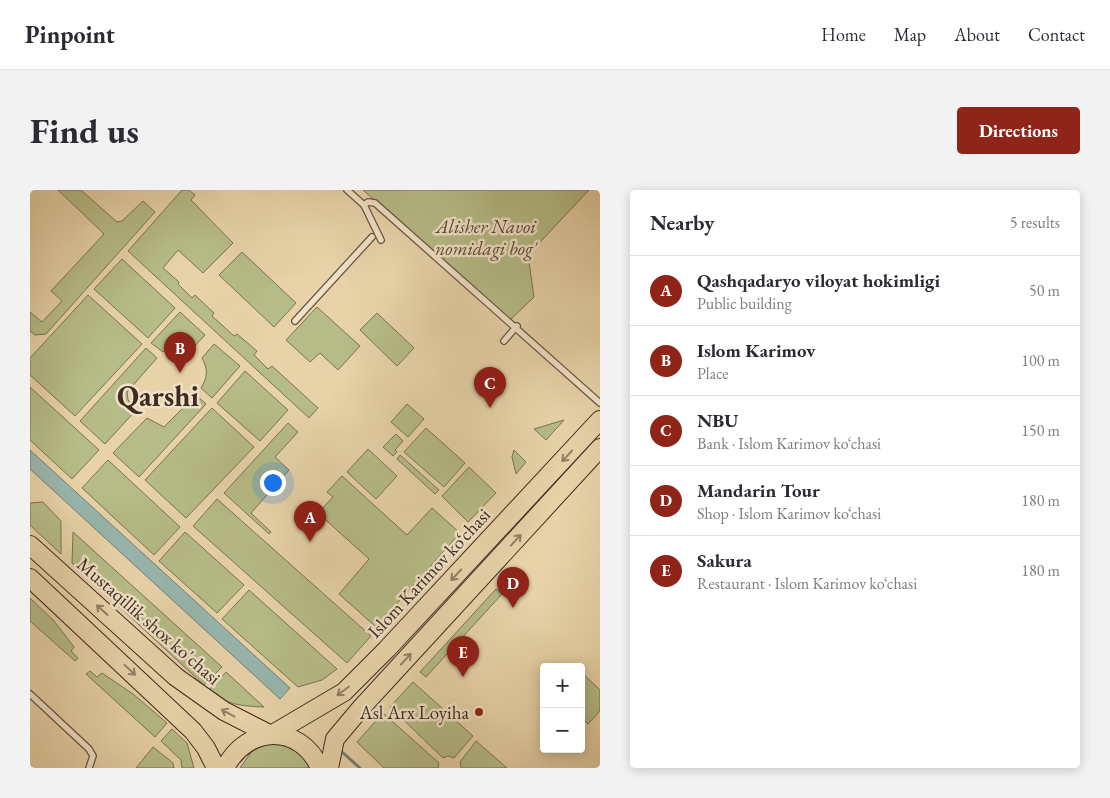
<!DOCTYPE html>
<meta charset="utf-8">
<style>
body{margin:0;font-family:"EB Garamond",serif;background:#f2f2f3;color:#2b2b33}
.controls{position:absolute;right:15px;bottom:15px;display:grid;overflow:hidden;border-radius:5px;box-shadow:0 2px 12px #0003}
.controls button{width:45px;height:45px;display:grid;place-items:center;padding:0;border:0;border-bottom:1px solid #e1e1e2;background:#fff;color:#2b2b33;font:25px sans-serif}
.you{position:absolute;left:242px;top:292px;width:18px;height:18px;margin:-12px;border:4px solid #fff;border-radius:50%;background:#1a73e8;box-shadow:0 0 0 8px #1a73e833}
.badge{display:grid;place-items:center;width:32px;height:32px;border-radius:50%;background:#8f2418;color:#fff;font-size:16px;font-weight:700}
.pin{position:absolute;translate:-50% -41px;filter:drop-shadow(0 1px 2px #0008)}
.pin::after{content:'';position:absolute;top:26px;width:18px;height:15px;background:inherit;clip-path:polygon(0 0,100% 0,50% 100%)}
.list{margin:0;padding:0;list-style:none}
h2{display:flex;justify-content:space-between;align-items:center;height:65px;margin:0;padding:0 20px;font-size:21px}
h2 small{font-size:16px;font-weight:400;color:#7c7c81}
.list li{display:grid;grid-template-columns:32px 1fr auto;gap:15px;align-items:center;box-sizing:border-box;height:70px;padding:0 20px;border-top:1px solid #e1e1e2}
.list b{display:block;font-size:19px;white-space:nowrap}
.list p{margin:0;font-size:16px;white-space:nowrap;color:#7c7c81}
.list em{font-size:16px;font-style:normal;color:#7c7c81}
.map{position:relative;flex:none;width:570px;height:578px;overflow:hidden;border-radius:5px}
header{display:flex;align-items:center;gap:30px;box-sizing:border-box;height:70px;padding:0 25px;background:#fff;border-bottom:1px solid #e1e1e2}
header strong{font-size:24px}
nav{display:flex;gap:28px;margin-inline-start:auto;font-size:18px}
.intro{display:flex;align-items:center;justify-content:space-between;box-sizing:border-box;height:120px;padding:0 30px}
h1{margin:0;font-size:35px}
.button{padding:12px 22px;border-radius:5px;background:#8f2418;color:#fff;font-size:18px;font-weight:700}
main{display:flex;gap:30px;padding:0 30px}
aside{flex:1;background:#fff;border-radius:5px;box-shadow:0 2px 12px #0003}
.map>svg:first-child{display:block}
.green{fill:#b6bc87;stroke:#7b7354}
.water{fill:#98b7af;stroke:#757f77}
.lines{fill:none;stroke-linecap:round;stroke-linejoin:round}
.stream{stroke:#757f77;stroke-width:3}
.lane-casing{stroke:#6a5444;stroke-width:8}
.primary-casing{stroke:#402a22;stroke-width:20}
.lane{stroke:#f0e2c7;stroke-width:5.5}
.primary{stroke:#e8d3a9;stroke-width:18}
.oneway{stroke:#947e66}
.poi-dot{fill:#8f2418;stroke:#f0e2c7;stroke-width:2}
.labels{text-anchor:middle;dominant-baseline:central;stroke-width:5;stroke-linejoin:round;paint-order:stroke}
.park-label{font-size:19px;font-style:italic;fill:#584736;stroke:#f0e2c7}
.street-label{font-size:19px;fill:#402a22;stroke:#f0e2c7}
.poi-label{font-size:19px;fill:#402a22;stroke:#f0e2c7;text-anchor:end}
.town-label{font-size:29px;font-weight:bold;fill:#402a22;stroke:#f0e2c7}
</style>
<header>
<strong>Pinpoint</strong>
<nav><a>Home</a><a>Map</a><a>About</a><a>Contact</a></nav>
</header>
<div class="intro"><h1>Find us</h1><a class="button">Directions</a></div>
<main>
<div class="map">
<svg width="570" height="578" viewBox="0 0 570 578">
<rect width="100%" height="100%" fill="#e8d3a9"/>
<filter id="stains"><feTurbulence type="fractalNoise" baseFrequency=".004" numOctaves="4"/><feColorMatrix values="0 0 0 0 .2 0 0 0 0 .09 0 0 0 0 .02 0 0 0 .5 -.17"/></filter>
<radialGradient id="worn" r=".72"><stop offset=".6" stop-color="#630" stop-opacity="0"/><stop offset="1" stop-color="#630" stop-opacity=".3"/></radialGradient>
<g class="green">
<polygon points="28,0 51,0 87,32 92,31 113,11 125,22 16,144 5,145 0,141 0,122 12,132 32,111 21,101 74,44"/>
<polygon points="152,0 159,0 165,5 161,10 203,53 173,83 148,60 133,78 149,92 148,94 162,108 165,105 184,123 182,126 204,146 207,144 227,161 224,165 238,179 242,176 288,218 279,228 98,61"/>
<polygon points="333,0 559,0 498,65 504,107 480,130"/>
<polygon points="212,62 266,113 244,137 189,85"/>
<polygon points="92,69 145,118 118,148 64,99"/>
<polygon points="58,105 112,154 45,226 0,185 0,168"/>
<polygon points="287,117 330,156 308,180 290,163 280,172 256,150"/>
<polygon points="150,122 175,145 160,161 153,156 139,157 133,162 121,153"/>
<polygon points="347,123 384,158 367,176 330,140"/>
<path d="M184 154 210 176 182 208 171 198C178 187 178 179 172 168Z"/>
<polygon points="116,158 127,168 97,202 98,210 107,219 75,254 50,231"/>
<polygon points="215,181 258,220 230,251 187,213"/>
<polygon points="0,197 69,260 42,289 0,250"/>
<polygon points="166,205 176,214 109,287 83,263 117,228 134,237"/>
<polygon points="377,214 394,229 378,247 361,232"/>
<polygon points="182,218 224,257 156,328 115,290"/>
<polygon points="534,230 516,250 504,239"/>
<polygon points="258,233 268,242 245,267 259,280 221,323 241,342 239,344 194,303"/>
<polygon points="396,238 435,273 414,297 374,262"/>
<polygon points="366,244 373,251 365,260 367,262 363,266 353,257"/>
<polygon points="338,259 367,286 346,309 317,282"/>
<polygon points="484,260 496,272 486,284 482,267"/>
<polygon points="370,265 409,300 405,304 367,269"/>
<polygon points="78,270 150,337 124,365 52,298"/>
<polygon points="439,277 466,303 438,332 412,306"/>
<polygon points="312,286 377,345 402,318 430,343 346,437 309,404 339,369 288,323 303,307 297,302"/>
<polygon points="187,309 341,446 317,473 163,336"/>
<polygon points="13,312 31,331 31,364 0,335 0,313"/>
<polygon points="43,342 192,477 174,495 42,373"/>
<polygon points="155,342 214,395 187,423 129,371"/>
<polygon points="466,399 472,404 396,487 390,482"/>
<polygon points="219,400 307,479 292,490 268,497 192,429"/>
<polygon points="0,408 24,431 44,457 41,461 48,468 45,471 0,431"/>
<polygon points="60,481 67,487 72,483 103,504 137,533 125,547 56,484"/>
<path d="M196 482 234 517C210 516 198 515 179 500Z"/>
<polygon points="551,482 570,500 570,521 558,534 551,527"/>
<polygon points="383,492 443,546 424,568 418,566 413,568 360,517"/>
<polygon points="353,523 409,573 408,578 354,578 327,552"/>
<polygon points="142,539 157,553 164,578 152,578 151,570 131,551"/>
<polygon points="446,551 477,578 431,578 430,572"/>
<path d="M236 554C256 554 273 559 282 578H210L222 561Z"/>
<polygon points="123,557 143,573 144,578 106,578"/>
</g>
<polygon class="water" points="0,260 260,498 250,509 0,279"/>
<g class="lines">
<polyline class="stream" points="312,562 330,578"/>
<g class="lane-casing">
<g id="lane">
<polyline points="317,0 334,15 338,12 345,13 570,213"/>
<polyline points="334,15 351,50"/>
<polyline points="265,131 342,47"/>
<polyline points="474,151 487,136"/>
<polyline points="0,504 59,559 63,566 59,578"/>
</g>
</g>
<g class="primary-casing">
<g id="primary">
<polyline points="0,355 146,487 194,521 241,545 314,502 357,459 570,230"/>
<polyline points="0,388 163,541 176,558 186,578"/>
<path d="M195 578C217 535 270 533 290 578"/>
<polyline points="299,578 305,549 331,518 570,258"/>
</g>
</g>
<use href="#lane" class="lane"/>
<use href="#primary" class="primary"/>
</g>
<defs><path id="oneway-shaft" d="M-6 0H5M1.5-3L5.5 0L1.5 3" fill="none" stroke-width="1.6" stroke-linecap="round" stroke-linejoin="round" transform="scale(1.25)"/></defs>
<g class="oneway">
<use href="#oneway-shaft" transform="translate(537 266) rotate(133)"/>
<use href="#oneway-shaft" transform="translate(486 350) rotate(-47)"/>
<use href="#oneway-shaft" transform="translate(426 385) rotate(133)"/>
<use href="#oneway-shaft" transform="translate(72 420) rotate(-138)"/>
<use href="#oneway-shaft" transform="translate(376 469) rotate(-47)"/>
<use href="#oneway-shaft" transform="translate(100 480) rotate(43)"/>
<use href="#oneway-shaft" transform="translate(313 501) rotate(143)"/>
<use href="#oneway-shaft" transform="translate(198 523) rotate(-152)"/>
</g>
<circle class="poi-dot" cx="449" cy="522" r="5"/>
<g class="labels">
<g class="park-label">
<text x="456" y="36">Alisher Navoi<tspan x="456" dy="22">nomidagi bog'</tspan></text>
</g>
<g class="street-label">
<text transform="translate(399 383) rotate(-47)">Islom Karimov ko‘chasi</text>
<text transform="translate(119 431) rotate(41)">Mustaqillik shox ko'chasi</text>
</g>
<g class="poi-label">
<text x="439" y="522">Asl Arx Loyiha</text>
</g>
<g class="town-label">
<text x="128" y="206">Qarshi</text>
</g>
</g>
<rect width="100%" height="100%" filter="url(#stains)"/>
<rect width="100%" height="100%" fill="url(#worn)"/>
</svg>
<div class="controls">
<button>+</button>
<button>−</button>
</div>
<div class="you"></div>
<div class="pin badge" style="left:280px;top:352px">A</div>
<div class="pin badge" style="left:150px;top:183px">B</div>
<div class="pin badge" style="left:460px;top:218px">C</div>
<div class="pin badge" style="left:483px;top:418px">D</div>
<div class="pin badge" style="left:433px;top:487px">E</div>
</div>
<aside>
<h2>Nearby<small>5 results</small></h2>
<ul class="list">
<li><span class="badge">A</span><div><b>Qashqadaryo viloyat hokimligi</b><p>Public building</p></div><em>50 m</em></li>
<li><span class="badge">B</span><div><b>Islom Karimov</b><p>Place</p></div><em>100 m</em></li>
<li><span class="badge">C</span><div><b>NBU</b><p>Bank · Islom Karimov ko‘chasi</p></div><em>150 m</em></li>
<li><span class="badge">D</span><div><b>Mandarin Tour</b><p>Shop · Islom Karimov ko‘chasi</p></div><em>180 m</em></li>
<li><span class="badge">E</span><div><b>Sakura</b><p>Restaurant · Islom Karimov ko‘chasi</p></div><em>180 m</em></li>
</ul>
</aside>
</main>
